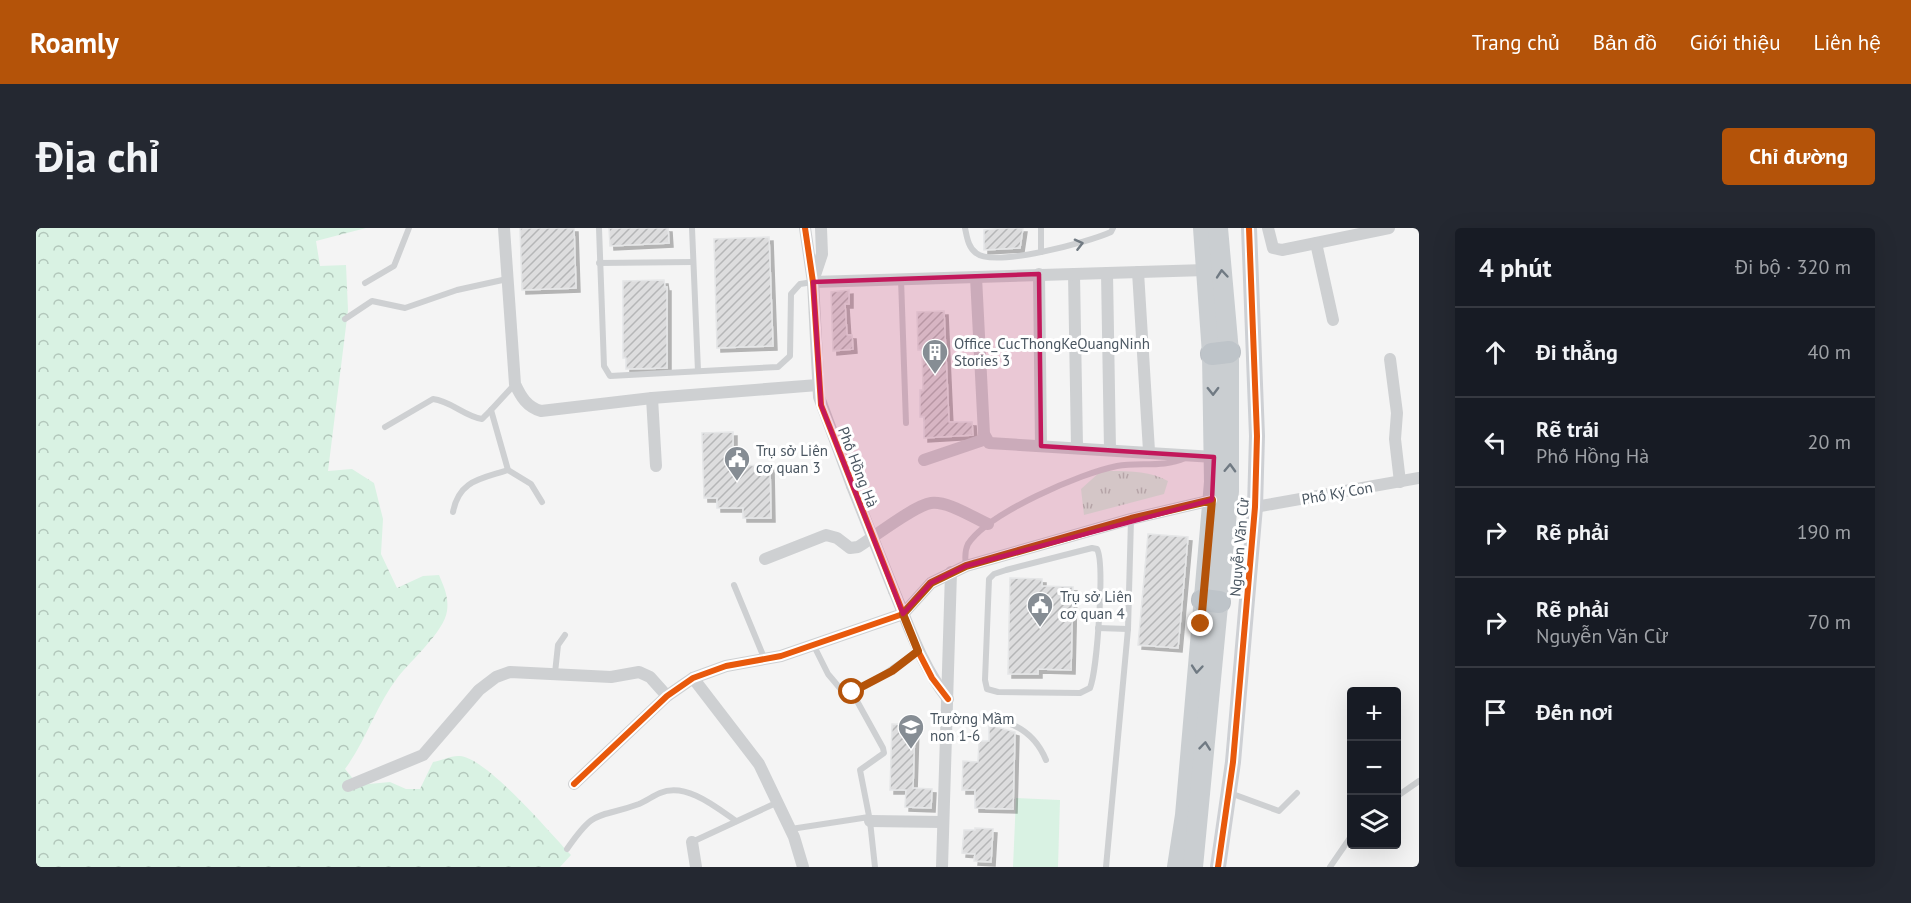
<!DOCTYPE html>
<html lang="vi">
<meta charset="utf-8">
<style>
body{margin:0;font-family:"PT Sans",sans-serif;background:#242831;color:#f1f3f6}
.controls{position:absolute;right:18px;bottom:18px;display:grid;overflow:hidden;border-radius:6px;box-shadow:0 6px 24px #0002}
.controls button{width:54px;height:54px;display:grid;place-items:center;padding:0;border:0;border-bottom:2px solid #363941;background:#171b24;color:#f1f3f6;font:30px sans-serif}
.stop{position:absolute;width:18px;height:18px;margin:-14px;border:4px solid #b45309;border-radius:50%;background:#fff}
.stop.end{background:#b45309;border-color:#fff;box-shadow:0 2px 6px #0008}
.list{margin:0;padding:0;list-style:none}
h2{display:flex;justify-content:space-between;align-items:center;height:78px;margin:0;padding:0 24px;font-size:26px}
h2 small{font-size:20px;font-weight:400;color:#9ea1a6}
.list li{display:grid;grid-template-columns:39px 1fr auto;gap:18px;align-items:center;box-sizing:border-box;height:90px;padding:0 24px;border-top:2px solid #363941}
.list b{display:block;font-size:22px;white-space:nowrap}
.list p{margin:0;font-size:20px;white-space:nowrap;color:#9ea1a6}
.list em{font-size:20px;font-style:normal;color:#9ea1a6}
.icon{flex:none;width:33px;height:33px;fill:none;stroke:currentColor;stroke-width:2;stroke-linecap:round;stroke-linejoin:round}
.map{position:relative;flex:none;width:1383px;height:639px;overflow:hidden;border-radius:6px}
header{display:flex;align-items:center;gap:36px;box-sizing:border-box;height:84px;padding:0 30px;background:#b45309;color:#fff}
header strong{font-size:28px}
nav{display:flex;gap:33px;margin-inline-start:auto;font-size:21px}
.intro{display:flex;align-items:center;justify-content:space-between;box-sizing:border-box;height:144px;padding:0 36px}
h1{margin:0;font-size:42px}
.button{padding:15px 27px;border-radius:6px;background:#b45309;color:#fff;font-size:21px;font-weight:700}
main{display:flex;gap:36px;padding:0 36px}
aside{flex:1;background:#171b24;border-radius:6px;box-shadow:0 6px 24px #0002}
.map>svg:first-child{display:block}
.forest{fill:url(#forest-crowns)}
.park{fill:url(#park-tufts)}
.pitch{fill:#d9f2e3}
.building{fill:url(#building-hatch);stroke:#e5e6e7;stroke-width:1.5;filter:url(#shadow)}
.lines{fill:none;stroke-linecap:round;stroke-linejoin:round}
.highway-casing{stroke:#b9bec3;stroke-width:24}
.lane{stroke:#ced0d2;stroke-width:6}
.street{stroke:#ced0d2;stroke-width:12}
.secondary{stroke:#ced0d4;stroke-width:16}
.primary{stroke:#caced1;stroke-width:20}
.highway{stroke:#bec4c9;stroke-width:22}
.street-bridge{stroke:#ced0d2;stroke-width:12}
.cycleway-casing{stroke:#fff;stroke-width:10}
.cycleway{stroke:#e8590c;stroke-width:6}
.oneway{stroke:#727b83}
.oneway2{stroke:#707a83}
.route{stroke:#b45309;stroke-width:8}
.marked{fill:#c2185b;fill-opacity:0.2;stroke:#c2185b;stroke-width:4.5;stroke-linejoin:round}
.labels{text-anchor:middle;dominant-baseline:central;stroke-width:6;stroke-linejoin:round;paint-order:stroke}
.poi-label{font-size:15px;fill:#4a5661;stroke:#fff;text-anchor:start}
.street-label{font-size:15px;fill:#4a5661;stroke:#fff}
</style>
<header>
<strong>Roamly</strong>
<nav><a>Trang chủ</a><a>Bản đồ</a><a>Giới thiệu</a><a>Liên hệ</a></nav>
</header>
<div class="intro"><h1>Địa chỉ</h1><a class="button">Chỉ đường</a></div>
<main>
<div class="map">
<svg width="1383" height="639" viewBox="0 0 1383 639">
<defs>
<pattern id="forest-crowns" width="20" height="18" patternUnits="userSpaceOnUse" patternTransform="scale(1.5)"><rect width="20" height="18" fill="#d9f2e3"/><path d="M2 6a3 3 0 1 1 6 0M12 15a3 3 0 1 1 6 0" fill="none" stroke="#b2c7bb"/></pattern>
<pattern id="park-tufts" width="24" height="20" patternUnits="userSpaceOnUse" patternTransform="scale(1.5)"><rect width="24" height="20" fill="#d9f2e3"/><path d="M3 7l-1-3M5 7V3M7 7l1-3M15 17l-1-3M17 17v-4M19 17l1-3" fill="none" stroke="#b2c7bb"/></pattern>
<pattern id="building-hatch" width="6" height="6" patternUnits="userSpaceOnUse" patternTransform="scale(1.5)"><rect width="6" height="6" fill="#ddddde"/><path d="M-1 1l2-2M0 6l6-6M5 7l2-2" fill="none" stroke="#b5b6b7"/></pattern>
<filter id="shadow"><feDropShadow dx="4" dy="4" stdDeviation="0" flood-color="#0004"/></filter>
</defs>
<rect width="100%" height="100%" fill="#f4f4f4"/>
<path class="forest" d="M0 0H330L280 13 284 38 310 37 312 82 292 243 316 241 338 255 347 291 345 326 361 360 387 348 403 347C408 359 413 369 411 383 408 404 375 432 362 449 340 477 330 513 309 541L322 557 354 554 370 561H384L397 534C404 533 416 527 424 528 451 530 515 606 535 627L524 639H0Z"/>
<path class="park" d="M1065 243C1087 243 1113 242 1132 253L1128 266 1048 287 1045 261Z"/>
<polygon class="pitch" points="980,570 1024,572 1022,639 977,639"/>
<g class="building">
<polygon points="484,0 538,0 540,60 486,62"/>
<polygon points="573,0 632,0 633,15 574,18"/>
<polygon points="968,0 987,0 984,20 948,22 948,2"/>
<polygon points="733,9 737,118 681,120 678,11"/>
<polygon points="628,52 629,59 631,59 631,140 590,141 590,130 587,130 587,53"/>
<polygon points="813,62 813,76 809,76 811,107 816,107 817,121 797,123 795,64"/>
<polygon points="908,83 913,194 936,194 937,207 888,210 888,189 884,189 884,162 887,162 886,122 882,122 881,84"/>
<polygon points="697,204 697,238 734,237 735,290 707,290 707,280 681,280 681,270 668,270 666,205"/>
<polygon points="1112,306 1152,309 1142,420 1102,417"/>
<polygon points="974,350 1006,351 1006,358 1037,359 1035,442 1002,441 1002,446 972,446"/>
<polygon points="856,496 879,497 877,560 896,561 895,580 869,579 870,562 854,562"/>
<polygon points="953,497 979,504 977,581 939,580 939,562 926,562 927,533 942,534 943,513 953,513"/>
<polygon points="939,600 957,601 955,634 938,633 939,626 926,625 928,602 939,602"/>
</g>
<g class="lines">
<g class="highway-casing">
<g id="highway">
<polyline points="1176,126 1193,124"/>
<polyline points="1167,372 1183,374"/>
</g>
</g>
<g class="lane">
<polyline points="563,0 568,138 574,148 742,139 754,128 755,66 764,56 777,54"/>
<polyline points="656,0 662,143"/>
<path d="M929 0C931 9 932 19 940 25 958 40 1053 14 1075 4L1077 0"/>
<polyline points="1005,0 1005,24"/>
<polyline points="563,35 656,34"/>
<polyline points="865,51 870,195"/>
<polyline points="329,55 358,38 373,0"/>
<polyline points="309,91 336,73 369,80 421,62 471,51"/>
<polyline points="479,156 455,182 472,242 495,256 506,274"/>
<path d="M349 199 397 171C415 173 428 188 446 191L455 182"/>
<path d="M417 284C423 252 445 251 472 242"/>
<path d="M1056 320 1061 321C1069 335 1061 443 1054 460L1044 465 962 464 951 461 949 452 953 351 958 346 970 342Z"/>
<path d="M930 338C929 331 929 322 932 316 952 285 1045 245 1081 238 1104 234 1127 240 1149 230"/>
<polyline points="698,357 729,432"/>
<polyline points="1062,400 1092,401"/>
<polyline points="777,416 792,446 808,465 838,453 882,423"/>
<polyline points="519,445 522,417 529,407"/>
<polyline points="816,464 847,520 848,525 824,542 834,593 839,639"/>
<path d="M912 489C954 489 992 489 1010 532"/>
<polyline points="1194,565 1243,583 1261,565"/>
<polyline points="1360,569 1383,553"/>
<polyline points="755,601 833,589"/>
<polyline points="656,614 740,575"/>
<path d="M531 621C561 578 560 592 603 576 610 573 617 568 624 565 650 554 680 579 700 593"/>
<polyline points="1070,639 1092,401 1095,291"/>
<polyline points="1294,639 1316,607"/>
</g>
<g class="street">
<path d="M468 0 479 156C485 169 491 179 505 183L616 170 782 157"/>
<polyline points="769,0 777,54 783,169 816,258"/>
<polyline points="1232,0 1237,20 1246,22 1353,0"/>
<polyline points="1280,15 1297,92"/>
<polyline points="1102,44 1113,223"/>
<polyline points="1071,45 1074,222"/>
<polyline points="1003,46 1005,218"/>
<polyline points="1038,46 1041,219"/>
<polyline points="940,49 948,206 953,215 1178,229"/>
<polyline points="778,50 786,26 785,0"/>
<polyline points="777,54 1170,42"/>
<polyline points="1354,131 1361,185 1359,211 1364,254"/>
<polyline points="616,170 620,238"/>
<polyline points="888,232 950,211"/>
<polyline points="1219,279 1383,250"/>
<path d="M729 331 790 307 801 310 814 320 822 319C838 309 879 277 895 275 912 273 936 289 952 296"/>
<path d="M858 363C874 401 886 438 912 471"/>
<polyline points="657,450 723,536 758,609 767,639"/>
<polyline points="538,556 631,468 657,450 690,438 745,428 867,386 895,355 930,338 1095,291 1176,272"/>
<polyline points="312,558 387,527 443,462 460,449 474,444 575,449 603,444 614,449 631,468"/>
<polyline points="834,593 907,594"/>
<polyline points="656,614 660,639"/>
<polyline points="906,639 915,344"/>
</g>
<polyline class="secondary" points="1182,639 1197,534 1219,279 1221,208 1213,0"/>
<g class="primary">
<polyline points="1141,639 1149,587 1178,254 1176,126 1167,0"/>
<polyline points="1157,639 1193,263 1193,124 1182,0"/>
</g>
<use href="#highway" class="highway"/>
<polyline class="street-bridge" points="816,258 858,363"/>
<g class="cycleway-casing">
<g id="cycleway">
<polyline points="769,0 777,54 785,177 882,423 896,450 912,471"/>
<polyline points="538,556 631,468 657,450 690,438 745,428 867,386 895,355 930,338 1095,291 1176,272"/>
<polyline points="1182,639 1197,534 1219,279 1221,208 1213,0"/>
</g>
</g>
<use href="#cycleway" class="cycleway"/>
</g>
<defs><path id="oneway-chevron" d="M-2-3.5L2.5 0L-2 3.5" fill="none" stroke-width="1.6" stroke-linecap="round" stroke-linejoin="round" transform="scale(1.5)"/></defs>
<use class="oneway" href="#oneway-chevron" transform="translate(1043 16) rotate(-14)"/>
<g class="oneway2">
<use href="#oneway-chevron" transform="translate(1186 46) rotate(-95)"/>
<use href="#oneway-chevron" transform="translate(1177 163) rotate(89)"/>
<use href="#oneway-chevron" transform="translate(1194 240) rotate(-88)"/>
<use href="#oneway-chevron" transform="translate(1161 441) rotate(95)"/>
<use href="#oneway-chevron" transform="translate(1169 518) rotate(-84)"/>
</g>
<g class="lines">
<polyline class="route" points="816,464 856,443 882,423 867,386 895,355 930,338 1095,291 1176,272 1165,396"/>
</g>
<path class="marked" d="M1003 46 1005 218 1178 229 1176 272 930 338 895 355 867 386 785 177 777 54Z"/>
<defs>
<g id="building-pin" transform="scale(1.35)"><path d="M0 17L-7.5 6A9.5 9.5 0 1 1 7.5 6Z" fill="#868d94" stroke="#fff"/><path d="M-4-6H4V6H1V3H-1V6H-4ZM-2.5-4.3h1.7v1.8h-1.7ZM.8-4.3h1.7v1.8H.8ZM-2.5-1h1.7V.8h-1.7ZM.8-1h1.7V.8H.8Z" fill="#fff"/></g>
<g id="civic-pin" transform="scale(1.35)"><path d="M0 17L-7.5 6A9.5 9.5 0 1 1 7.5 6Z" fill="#868d94" stroke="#fff"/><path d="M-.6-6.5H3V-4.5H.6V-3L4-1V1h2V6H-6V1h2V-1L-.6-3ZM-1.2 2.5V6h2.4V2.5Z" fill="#fff"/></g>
<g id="school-pin" transform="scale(1.35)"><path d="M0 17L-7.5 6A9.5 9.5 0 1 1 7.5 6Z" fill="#868d94" stroke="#fff"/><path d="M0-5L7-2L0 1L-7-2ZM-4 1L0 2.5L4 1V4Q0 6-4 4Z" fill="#fff"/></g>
</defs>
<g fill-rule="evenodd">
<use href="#building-pin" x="899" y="124"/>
<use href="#civic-pin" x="701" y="231"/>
<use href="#civic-pin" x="1004" y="377"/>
<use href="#school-pin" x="875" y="499"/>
</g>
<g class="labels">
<g class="poi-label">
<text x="918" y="115">Office_CucThongKeQuangNinh<tspan x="918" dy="17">Stories 3</tspan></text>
<text x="720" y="222">Trụ sở Liên<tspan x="720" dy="17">cơ quan 3</tspan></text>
<text x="1024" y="368">Trụ sở Liên<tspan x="1024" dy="17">cơ quan 4</tspan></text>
<text x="894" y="490">Trường Mầm<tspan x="894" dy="17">non 1-6</tspan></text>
</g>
<g class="street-label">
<text transform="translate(822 239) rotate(69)">Phố Hồng Hà</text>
<text transform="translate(1301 265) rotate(-10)">Phố Ký Con</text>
<text transform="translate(1203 319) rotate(-85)">Nguyễn Văn Cừ</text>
</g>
</g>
</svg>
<div class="controls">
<button>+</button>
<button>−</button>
<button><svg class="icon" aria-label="layers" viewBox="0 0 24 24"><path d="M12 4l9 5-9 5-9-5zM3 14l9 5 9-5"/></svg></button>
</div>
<div class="stop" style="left:816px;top:464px"></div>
<div class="stop end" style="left:1165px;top:396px"></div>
</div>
<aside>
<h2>4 phút<small>Đi bộ · 320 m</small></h2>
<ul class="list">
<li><svg class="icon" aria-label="ahead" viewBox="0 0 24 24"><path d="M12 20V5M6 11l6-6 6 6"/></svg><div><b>Đi thẳng</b></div><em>40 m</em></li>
<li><svg class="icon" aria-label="left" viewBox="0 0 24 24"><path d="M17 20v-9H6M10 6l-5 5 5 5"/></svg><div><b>Rẽ trái</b><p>Phố Hồng Hà</p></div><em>20 m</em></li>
<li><svg class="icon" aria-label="right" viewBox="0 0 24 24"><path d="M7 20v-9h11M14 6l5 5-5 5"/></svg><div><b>Rẽ phải</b></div><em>190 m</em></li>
<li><svg class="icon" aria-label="right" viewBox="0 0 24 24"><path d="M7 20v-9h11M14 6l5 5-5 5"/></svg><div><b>Rẽ phải</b><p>Nguyễn Văn Cừ</p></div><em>70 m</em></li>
<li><svg class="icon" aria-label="arrive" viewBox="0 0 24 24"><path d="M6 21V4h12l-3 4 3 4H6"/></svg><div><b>Đến nơi</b></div></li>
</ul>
</aside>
</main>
